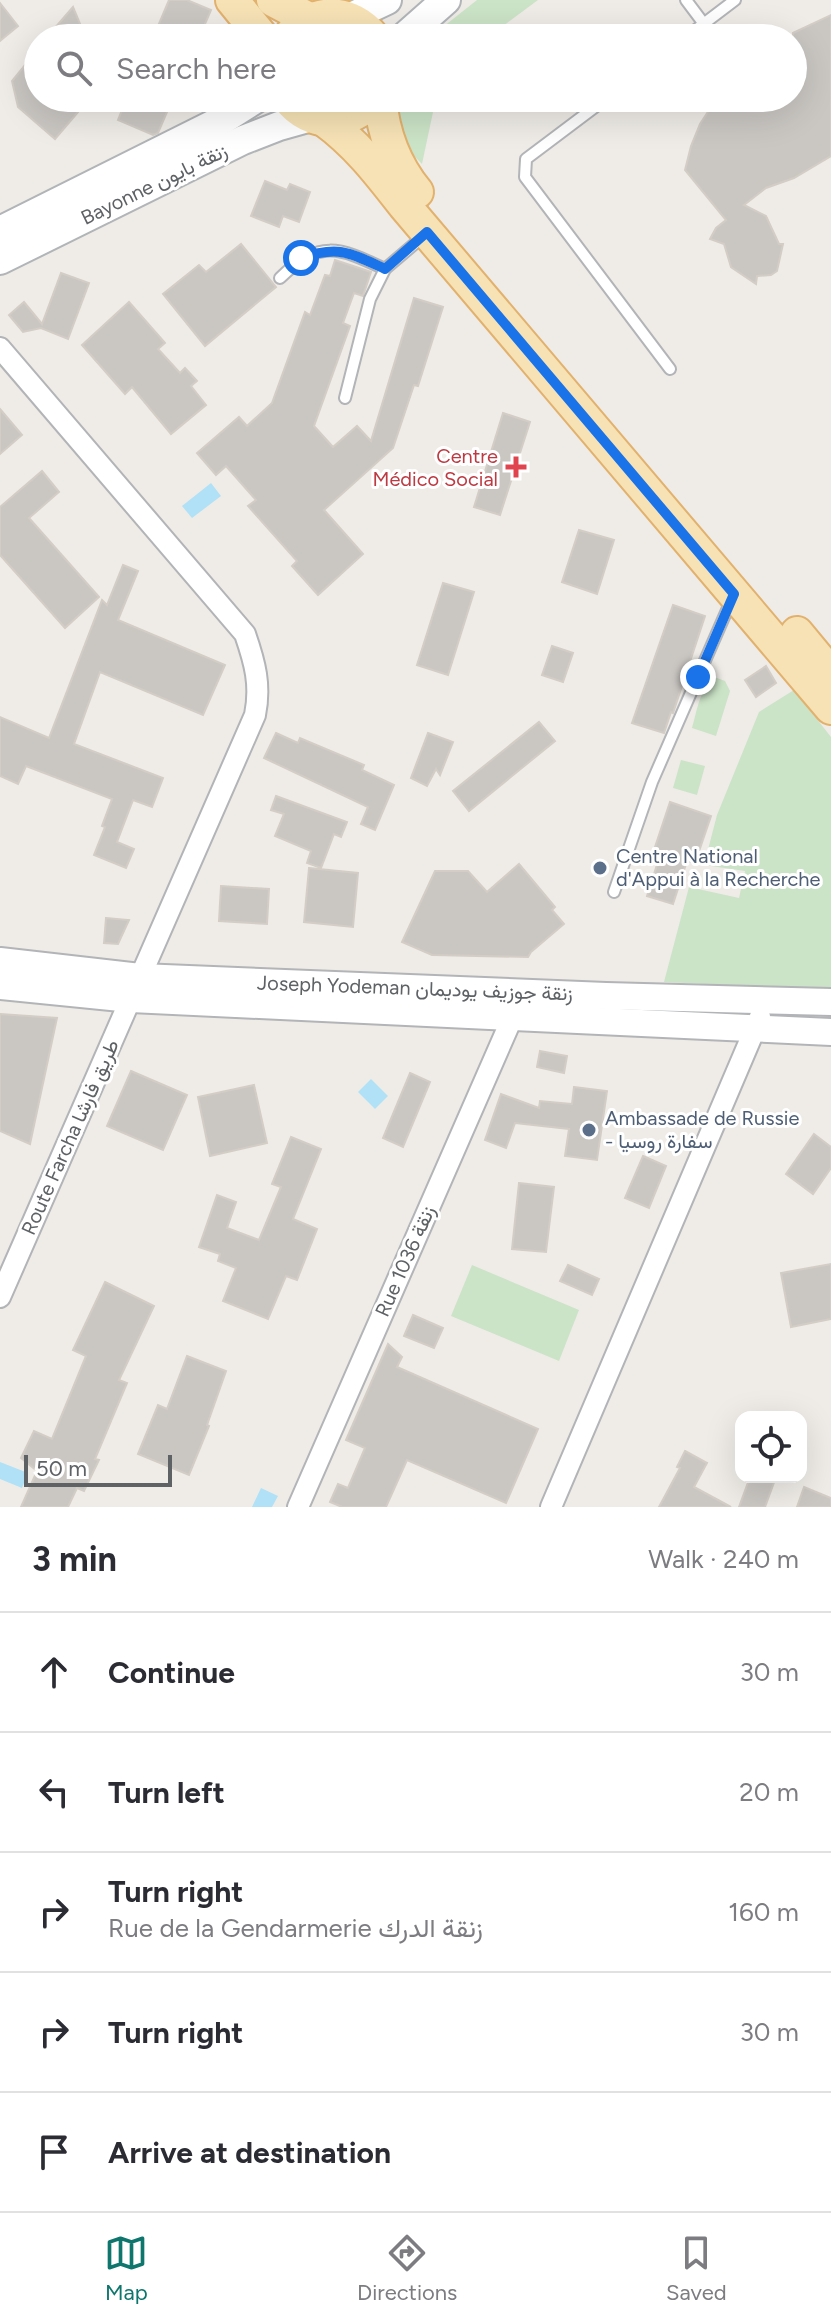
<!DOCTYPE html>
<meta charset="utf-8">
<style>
body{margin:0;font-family:Figtree,Vazirmatn,sans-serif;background:#f7f7f7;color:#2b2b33}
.controls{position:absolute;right:24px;bottom:24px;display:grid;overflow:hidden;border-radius:16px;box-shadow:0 8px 32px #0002}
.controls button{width:72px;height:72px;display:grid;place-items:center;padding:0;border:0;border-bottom:2px solid #e1e1e2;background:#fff;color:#2b2b33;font:40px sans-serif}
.scale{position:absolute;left:24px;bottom:20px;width:148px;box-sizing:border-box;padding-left:8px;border:4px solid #5e6265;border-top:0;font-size:22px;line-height:28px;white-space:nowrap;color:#5e6265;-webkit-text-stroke:6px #fff;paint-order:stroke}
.stop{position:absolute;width:24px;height:24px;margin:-18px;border:6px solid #1a73e8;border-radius:50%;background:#fff}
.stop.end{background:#1a73e8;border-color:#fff;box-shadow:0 2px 8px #0008}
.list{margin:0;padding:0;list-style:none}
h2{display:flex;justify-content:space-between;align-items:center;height:104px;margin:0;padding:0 32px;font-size:34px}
h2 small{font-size:26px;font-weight:400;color:#7c7c81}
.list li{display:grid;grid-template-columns:52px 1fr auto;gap:24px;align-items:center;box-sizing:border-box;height:120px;padding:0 32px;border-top:2px solid #e1e1e2}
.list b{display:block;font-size:30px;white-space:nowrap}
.list p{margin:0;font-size:26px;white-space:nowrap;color:#7c7c81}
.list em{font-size:26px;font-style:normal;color:#7c7c81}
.icon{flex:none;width:44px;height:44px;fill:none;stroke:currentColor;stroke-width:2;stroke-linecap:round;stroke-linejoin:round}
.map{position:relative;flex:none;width:831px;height:1507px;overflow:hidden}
.search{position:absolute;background:#fff;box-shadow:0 8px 32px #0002;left:24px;right:24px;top:24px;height:88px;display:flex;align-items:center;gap:20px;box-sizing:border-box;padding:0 28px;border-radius:44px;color:#7c7c81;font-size:30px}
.sheet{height:704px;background:#fff}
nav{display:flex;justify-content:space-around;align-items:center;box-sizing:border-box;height:112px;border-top:2px solid #e1e1e2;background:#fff;font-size:22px;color:#7c7c81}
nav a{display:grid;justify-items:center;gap:4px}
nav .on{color:#0f766e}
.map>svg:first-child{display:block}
.green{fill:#cbe3c7}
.water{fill:#b0e1f6}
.building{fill:#cac7c3;stroke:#d3cdc6;stroke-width:2}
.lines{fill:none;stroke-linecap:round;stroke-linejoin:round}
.service-casing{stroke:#b2b4b7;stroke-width:14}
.minor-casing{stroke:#b2b4b7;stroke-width:24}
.tertiary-casing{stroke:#b2b4b7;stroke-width:30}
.secondary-casing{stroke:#b1b5b8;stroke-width:32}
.primary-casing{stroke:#e2b16d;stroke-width:36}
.service{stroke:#fff;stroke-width:10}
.minor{stroke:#fff;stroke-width:20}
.tertiary{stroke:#fff;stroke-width:26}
.secondary{stroke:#fff;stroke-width:28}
.primary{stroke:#f6e2b5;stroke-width:32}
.route{stroke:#1a73e8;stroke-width:10}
.health-dot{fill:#e0444e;stroke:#fff;stroke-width:3}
.service-dot{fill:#5c6f8a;stroke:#fff;stroke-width:3}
.labels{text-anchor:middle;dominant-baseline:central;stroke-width:6;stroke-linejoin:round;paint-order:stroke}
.street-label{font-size:20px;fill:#5e6265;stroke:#fff}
.health-label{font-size:20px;fill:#be3a42;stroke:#fff;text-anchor:end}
.service-label{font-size:20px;fill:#4e5e75;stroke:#fff;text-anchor:start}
</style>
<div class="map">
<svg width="831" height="1507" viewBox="0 0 831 1507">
<rect width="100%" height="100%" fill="#efece7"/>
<g class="green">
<polygon points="477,0 538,0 487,38 429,38"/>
<path d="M398 98H436L422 164C399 141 395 132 398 98Z"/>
<path d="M717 678 725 681 730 691 716 736 692 728C697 712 700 684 717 678Z"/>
<polygon points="794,690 831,737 831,990 664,982 689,887 739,898 745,871 704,865 717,815 759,712"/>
<polygon points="681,760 705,766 697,795 673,788"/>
<polygon points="472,1265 579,1310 559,1361 451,1316"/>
</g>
<g class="water">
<polygon points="211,483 221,496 192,518 182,506"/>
<polygon points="371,1079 388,1096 375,1109 358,1092"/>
<polygon points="0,1462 28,1473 22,1488 0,1479"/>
<polygon points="261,1488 278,1496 272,1507 252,1507"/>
</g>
<g class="building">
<polygon points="169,0 187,0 211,10 199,38 153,38"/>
<polygon points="0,3 18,26 0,41"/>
<polygon points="73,7 83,31 69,38 58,38 54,29"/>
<polygon points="831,15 831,156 794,178 766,188 744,205 766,216 779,244 783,244 777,271 771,275 757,276 756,284 731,267 724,244 710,239 716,228 726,220 685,170 691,146 700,124 717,98 793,98 793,33"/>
<polygon points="38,49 38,98 79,98 78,112 55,139 18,107 12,81"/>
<polygon points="127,98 173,98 158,133 153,135 118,120"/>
<polygon points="265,181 287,190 290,184 310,192 299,222 283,216 279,227 251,216"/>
<polygon points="241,244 276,287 205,346 163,294 199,265 206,272"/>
<polygon points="335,260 371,272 363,296 354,293 343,323 350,326 314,426 333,447 357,426 371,441 414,298 443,307 418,386 414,385 393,448 324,510 363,554 318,595 292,566 297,561 248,506 256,500 226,466 216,475 197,453 239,417 247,426 272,403 305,312 310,315 325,275 330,276"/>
<polygon points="61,273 89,283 68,339 41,328 23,332 9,315 24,302 42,324"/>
<polygon points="129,302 165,343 158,349 180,373 185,368 197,381 191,386 206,405 171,434 132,387 125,394 82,345"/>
<polygon points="0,409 22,435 0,454"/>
<polygon points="503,413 530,422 500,515 474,507"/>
<polygon points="42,471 59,492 29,518 99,597 65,628 0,555 0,507"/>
<polygon points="579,530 614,540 597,594 562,582"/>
<polygon points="123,565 138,571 118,620 225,665 203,715 100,672 74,744 163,778 152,807 133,800 117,842 134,849 126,868 94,855 105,827 102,826 112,799 26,766 18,784 0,776 0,717 49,738 102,600 107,605"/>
<polygon points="443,583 474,592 448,675 417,665"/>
<polygon points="673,605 705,616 673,713 671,712 664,733 632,723"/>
<polygon points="552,646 573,653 563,682 542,675"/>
<polygon points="766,666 776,683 756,697 745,680"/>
<polygon points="539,722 555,741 469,811 453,791"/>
<polygon points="276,733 298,743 300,738 364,765 362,770 394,785 375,830 361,824 368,807 264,758"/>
<polygon points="428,733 453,742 440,775 436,769 427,786 411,778"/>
<polygon points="276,796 347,822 341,837 334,834 321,868 307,863 311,851 275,836 284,814 271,810"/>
<polygon points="670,802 711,816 695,863 687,861 673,904 647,896 661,852 654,850"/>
<polygon points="519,864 555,907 552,910 564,924 531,952 528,957 432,955 402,942 435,871 468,871 487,892"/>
<polygon points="309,868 358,873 353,927 304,922"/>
<polygon points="221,886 269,889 267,924 219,921"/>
<polygon points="106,918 129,920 118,944 104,943"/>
<polygon points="0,1014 57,1018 30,1144 0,1131"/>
<polygon points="540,1051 567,1056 564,1073 537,1067"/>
<polygon points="131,1071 187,1095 163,1150 107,1126"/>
<polygon points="410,1073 430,1082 403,1147 383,1138"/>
<polygon points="254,1085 267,1143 210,1156 198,1097"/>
<polygon points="574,1087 607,1091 597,1160 565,1156 569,1129 515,1123 506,1148 485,1140 501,1094 539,1108 540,1101 572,1104"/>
<polygon points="814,1134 831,1147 831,1168 813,1194 786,1174"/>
<polygon points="291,1137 321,1149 293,1219 317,1229 297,1280 286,1276 268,1319 223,1301 236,1268 218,1261 220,1254 199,1247 217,1195 236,1202 227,1228 259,1240 281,1187 272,1184"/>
<polygon points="643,1156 666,1166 649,1208 625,1198"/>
<polygon points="519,1183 554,1187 546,1252 512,1249"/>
<polygon points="831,1264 831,1319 791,1327 781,1273"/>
<polygon points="568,1265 599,1279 592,1295 560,1281"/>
<polygon points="105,1282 154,1306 119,1380 127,1383 95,1459 99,1460 84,1491 77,1488 68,1507 21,1507 37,1471 21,1458 34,1431 52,1439 86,1356 73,1350"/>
<polygon points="413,1315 443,1328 434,1348 404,1336"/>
<polygon points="388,1344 402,1357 397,1367 538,1429 506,1503 407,1460 386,1507 342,1507 330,1502 338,1484 348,1488 365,1448 346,1440"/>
<polygon points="187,1356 226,1371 207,1425 209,1426 189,1475 138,1454 158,1405 167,1409"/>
<polygon points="685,1451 707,1463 694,1487 731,1507 659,1507 680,1468 677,1467"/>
<polygon points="750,1477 776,1477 765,1507 739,1507"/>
<polygon points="804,1487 831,1498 831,1507 797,1507"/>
</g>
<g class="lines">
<g class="service-casing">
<g id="service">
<polyline points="686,0 704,24"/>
<polyline points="685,38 735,0"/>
<polyline points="607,98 526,159 525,177 670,369"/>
<path d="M280 278C320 239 338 247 385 269"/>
<polyline points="345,398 370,299 385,269 426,234"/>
<polyline points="614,892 652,782 731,601"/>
</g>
</g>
<g class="minor-casing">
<g id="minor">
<path d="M0 348 245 634C255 663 261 685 255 715L0 1297"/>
<polyline points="298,1507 513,1016"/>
<polyline points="551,1507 760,1017"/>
</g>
</g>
<g class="tertiary-casing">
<g id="tertiary">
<polyline points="0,961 140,977 606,996 831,1002"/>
<polyline points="0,986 131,999 831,1032"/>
</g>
</g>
<g class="secondary-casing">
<g id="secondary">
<polyline points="349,18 387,0"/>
<polyline points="403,38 446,0"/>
<polyline points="0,231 224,119 257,98"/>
<polyline points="0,260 243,140 279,126 311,117"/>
</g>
</g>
<g class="primary-casing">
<g id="primary">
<polyline points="232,0 263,38"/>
<polyline points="273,0 309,19"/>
<path d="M288 38C312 8 351 8 374 38"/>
<path d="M288 98C310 128 351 126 374 98"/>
<path d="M380 98C383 133 394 164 417 192"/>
<path d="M324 120C357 144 379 173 404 205L831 708"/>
<polyline points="797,633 831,674"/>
</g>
</g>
<use href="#service" class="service"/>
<use href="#minor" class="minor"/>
<use href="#tertiary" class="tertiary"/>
<use href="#secondary" class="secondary"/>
<use href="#primary" class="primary"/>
</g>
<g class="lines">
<path class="route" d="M301 258C339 245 351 253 385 269L427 232 734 594 698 677"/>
</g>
<path class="health-dot" d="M512 455h8v8h8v8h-8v8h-8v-8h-8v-8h8z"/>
<g class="service-dot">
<circle cx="600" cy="868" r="8"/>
<circle cx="589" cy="1130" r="8"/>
</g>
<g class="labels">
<g class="street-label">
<text transform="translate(154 184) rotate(-26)">Bayonne زنقة بايون</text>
<text transform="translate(415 988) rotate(2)">Joseph Yodeman زنقة جوزيف يوديمان</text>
<text transform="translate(70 1137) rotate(-66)">Route Farcha طريق فارشا</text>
<text transform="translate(405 1261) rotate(-66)">Rue 1036 زنقة</text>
</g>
<g class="health-label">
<text x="498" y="456">Centre<tspan x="498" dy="23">Médico Social</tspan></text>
</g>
<g class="service-label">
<text x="616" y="856">Centre National<tspan x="616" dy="23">d'Appui à la Recherche</tspan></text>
<text x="605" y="1118">Ambassade de Russie<tspan x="605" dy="23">- سفارة روسيا</tspan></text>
</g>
</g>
</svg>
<div class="controls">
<button><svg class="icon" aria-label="locate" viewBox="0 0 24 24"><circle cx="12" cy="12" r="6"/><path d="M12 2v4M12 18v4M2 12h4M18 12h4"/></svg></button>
</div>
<div class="scale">50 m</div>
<div class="stop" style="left:301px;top:258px"></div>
<div class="stop end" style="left:698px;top:677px"></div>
<div class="search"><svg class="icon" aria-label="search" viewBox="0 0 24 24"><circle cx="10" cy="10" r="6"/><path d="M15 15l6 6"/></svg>Search here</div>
</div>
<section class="sheet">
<h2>3 min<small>Walk · 240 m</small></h2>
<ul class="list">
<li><svg class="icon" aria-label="ahead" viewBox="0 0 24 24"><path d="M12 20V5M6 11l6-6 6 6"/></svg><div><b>Continue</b></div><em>30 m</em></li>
<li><svg class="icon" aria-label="left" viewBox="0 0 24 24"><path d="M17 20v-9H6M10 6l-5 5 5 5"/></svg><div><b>Turn left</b></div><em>20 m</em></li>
<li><svg class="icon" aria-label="right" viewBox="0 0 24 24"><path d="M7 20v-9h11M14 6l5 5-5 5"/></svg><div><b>Turn right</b><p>Rue de la Gendarmerie زنقة الدرك</p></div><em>160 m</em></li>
<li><svg class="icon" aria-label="right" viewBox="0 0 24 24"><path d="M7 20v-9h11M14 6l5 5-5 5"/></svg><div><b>Turn right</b></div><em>30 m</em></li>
<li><svg class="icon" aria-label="arrive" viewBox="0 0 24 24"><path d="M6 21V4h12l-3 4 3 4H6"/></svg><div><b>Arrive at destination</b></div></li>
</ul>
</section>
<nav>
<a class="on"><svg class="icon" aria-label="map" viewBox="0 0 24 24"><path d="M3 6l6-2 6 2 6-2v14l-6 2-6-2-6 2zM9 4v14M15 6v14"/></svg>Map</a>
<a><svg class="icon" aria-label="directions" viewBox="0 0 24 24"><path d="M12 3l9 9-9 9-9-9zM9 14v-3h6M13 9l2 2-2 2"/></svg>Directions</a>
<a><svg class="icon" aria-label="saved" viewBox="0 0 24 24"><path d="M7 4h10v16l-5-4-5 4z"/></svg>Saved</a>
</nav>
